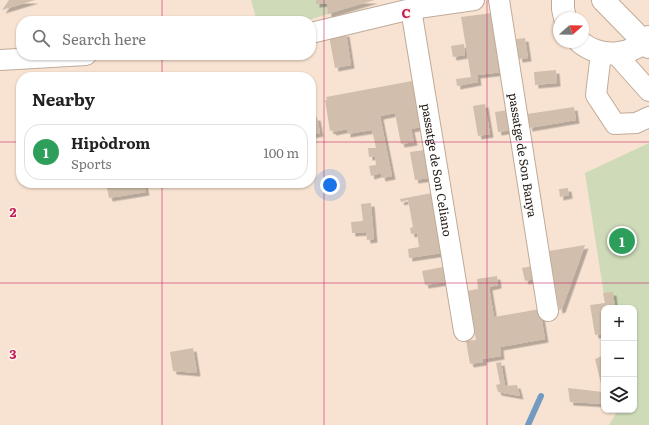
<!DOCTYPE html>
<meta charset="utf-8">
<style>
body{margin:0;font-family:Literata,serif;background:#f2f2f2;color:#222}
.controls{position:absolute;right:12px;bottom:12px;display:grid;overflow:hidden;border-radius:8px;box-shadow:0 1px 3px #0004}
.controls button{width:36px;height:36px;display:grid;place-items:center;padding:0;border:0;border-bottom:1px solid #e0e0e0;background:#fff;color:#222;font:20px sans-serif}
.compass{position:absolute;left:553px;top:12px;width:36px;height:36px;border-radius:50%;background:#fff;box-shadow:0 1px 3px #0004;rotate:70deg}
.you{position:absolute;left:330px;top:185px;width:14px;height:14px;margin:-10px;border:3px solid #fff;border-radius:50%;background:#1a73e8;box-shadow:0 0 0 6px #1a73e833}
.badge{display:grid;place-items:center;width:26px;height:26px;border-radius:50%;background:#7c3aed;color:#fff;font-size:13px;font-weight:700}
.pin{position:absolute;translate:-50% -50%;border:2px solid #fff;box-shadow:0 1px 4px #0006}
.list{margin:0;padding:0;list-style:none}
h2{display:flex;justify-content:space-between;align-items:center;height:52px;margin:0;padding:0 16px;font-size:17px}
h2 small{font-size:13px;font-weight:400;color:#767676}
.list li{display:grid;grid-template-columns:26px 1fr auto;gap:12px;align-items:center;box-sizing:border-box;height:56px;margin:0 8px 8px;padding:0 8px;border:1px solid #e0e0e0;border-radius:16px}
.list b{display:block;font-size:15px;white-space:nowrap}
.list p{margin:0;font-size:13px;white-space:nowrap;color:#767676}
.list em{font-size:13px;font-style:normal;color:#767676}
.icon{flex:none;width:22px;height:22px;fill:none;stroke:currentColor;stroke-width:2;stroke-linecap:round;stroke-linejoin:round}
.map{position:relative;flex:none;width:649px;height:425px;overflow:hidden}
.search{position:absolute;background:#fff;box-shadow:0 1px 3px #0004;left:16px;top:16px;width:300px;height:44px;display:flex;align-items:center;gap:10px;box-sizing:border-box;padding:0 14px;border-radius:16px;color:#767676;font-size:15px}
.panel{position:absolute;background:#fff;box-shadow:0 1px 3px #0004;left:16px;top:72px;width:300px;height:116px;border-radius:16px}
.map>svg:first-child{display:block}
.green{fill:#cedab8}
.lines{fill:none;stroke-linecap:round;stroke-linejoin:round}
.stream{stroke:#749ac2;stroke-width:6}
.building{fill:#d1bead;filter:url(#shadow)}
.minor-casing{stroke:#bfab9a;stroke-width:22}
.major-casing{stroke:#bfab9a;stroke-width:24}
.minor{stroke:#fff;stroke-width:20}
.major{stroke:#fff;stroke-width:22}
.grid{fill:none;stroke:#c2185b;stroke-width:1;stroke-opacity:0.55}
.labels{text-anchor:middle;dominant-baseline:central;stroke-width:3;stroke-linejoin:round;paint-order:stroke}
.street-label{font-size:12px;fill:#231c16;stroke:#fff2e7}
.grid-label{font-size:13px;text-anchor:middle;font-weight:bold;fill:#c2185b;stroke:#fff2e7;stroke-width:3;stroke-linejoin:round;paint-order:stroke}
</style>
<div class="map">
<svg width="649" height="425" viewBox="0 0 649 425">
<defs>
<filter id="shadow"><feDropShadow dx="3.5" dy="3.5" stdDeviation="0" flood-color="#0004"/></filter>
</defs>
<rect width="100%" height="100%" fill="#f8e3d2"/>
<g class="green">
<polygon points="251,0 375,0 305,21 257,21"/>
<polygon points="649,143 649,425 609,425 618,410 634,410 634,308 606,308 585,173"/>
</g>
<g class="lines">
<polyline class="stream" points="528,425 541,396"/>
</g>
<g class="building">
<polygon points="9,0 35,0 2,10"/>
<polygon points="316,0 374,0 328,14 327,3 316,4"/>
<polygon points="492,13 502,72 477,75 478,82 457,86 456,79 471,77 461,17"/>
<polygon points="346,33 351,65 335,68 329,36"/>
<polygon points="525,38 528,58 519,59 516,39"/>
<polygon points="464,44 465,55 453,57 451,46"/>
<polygon points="556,70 557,83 535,85 534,72"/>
<polygon points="412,81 420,127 411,129 414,142 401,144 395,113 380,116 392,176 382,178 381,173 371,176 369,166 376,165 375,156 369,157 368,148 376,148 372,130 347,134 347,129 333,132 332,130 330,131 325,100 327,100 326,97"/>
<polygon points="485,104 490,134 478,136 473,106"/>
<polygon points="574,107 576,120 529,128 527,114"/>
<polygon points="508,110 511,130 498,132 495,112"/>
<polygon points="317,117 320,133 311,135 311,118"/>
<polygon points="424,150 429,178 415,180 410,152"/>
<polygon points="106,183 144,183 146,192 109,198"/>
<polygon points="568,188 569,195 560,197 559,189"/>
<polygon points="432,193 442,253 409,258 408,249 419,247 417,233 411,234 410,228 413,227 408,200 401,202 400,199"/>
<polygon points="371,203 374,239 367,240 366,232 352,233 351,222 363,221 361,204"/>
<polygon points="585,245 562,309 559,310 549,251"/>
<polygon points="533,266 535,279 525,281 522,268"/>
<polygon points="443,267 445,282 425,285 422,271"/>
<polygon points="497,276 498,285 489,287 494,317 540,309 545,339 500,347 501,356 483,359 483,362 470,364 466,341 476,340 467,291 478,289 477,279"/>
<polygon points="613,292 615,308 604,308 604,334 595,335 590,305 605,303 603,293"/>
<polygon points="193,348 197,373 173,371 170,352"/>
<polygon points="604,355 604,404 570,402 568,388 603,392 595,359"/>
<polygon points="501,362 505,386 517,385 520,396 498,392 496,385 500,384 496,363"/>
</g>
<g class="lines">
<g class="minor-casing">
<g id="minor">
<path id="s1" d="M499 0 548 311"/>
<path id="s2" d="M411 9 464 331"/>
<polyline points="311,33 411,9 474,0"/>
<polyline points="601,53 596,95 615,124 636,123 649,117"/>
<polyline points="616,54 649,91"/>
<polyline points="0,60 86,55"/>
</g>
</g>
<g class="major-casing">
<g id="major">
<polyline points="563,0 563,9 565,18"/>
<polyline points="603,0 649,47"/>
<path d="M580 42C601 59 631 57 649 37"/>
</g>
</g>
<use href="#minor" class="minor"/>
<use href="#major" class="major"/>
</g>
<path class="grid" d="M162 0V21M324 0V425M487 0V425M162 55V77M0 142H21M311 142H649M162 183V425M0 283H649"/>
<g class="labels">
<g class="street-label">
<text stroke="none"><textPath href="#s1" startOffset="157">passatge de Son Banya</textPath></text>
<text stroke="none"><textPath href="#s2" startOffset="163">passatge de Son Celiano</textPath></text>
</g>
</g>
<g class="grid-label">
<text x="406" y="18">C</text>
<text x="13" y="217">2</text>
<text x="13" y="359">3</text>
</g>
</svg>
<div class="controls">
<button>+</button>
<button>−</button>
<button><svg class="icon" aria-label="layers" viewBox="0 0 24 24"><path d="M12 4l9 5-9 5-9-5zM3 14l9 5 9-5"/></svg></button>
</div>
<svg class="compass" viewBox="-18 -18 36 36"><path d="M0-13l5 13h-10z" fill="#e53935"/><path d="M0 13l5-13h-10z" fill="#767676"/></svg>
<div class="you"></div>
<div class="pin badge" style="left:622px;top:241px;background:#2e9e5b">1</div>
<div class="search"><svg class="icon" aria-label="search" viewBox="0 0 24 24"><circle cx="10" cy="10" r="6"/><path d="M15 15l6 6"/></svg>Search here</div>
<section class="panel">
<h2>Nearby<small></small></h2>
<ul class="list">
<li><span class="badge" style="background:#2e9e5b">1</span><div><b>Hipòdrom</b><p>Sports</p></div><em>100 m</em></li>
</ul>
</section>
</div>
